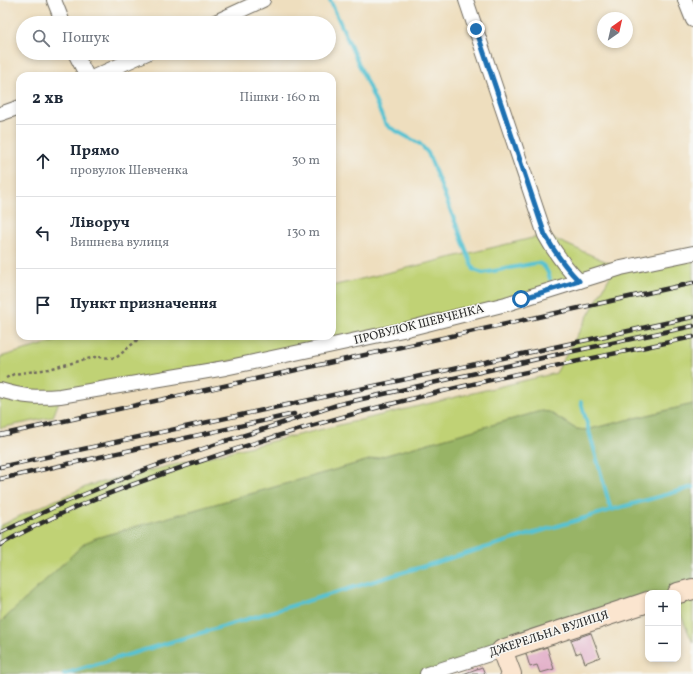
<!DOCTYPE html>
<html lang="uk">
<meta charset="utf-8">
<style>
body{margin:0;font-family:Vollkorn,serif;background:#f2f2f3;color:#1f2937}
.controls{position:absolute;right:12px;bottom:12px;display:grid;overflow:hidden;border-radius:8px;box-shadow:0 2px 6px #0003}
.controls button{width:36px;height:36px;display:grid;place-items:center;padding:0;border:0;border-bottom:1px solid #e0e1e3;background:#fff;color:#1f2937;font:20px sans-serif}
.compass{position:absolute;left:597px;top:12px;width:36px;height:36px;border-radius:50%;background:#fff;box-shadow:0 2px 6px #0003;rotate:34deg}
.stop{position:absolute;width:12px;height:12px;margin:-9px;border:3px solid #1f6fb2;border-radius:50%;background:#fff}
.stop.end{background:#1f6fb2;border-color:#fff;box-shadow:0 1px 4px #0008}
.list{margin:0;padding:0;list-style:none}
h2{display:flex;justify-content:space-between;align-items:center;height:52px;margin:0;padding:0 16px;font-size:17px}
h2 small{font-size:13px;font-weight:400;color:#747a83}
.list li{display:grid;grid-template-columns:26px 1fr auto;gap:12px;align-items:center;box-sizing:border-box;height:72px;padding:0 16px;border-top:1px solid #e0e1e3}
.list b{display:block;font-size:15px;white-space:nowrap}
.list p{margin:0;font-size:13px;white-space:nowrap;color:#747a83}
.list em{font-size:13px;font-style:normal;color:#747a83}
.icon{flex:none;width:22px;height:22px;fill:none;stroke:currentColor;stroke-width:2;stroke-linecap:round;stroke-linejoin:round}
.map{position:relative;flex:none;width:693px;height:674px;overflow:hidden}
.search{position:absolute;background:#fff;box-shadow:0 2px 6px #0003;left:16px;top:16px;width:320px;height:44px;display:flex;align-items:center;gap:10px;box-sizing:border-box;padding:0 14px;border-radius:22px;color:#747a83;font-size:15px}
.panel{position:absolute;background:#fff;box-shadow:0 2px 6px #0003;left:16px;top:72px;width:320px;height:268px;border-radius:12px}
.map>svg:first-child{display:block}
.green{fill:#c0d275;stroke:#767e50}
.forest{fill:#98b466;stroke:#627048}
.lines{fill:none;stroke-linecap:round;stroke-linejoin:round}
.stream{stroke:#57c2d2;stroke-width:4}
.building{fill:#e2aec8}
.street-casing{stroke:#6f6a5e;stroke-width:16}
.secondary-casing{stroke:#6f6a5e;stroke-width:22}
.path{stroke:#6f6a5e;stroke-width:2.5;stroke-dasharray:3 3;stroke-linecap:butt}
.street{stroke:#fff;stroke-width:14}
.secondary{stroke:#fbe5cf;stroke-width:20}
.rail-casing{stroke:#2b2b2b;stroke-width:4.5}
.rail{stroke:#f6f6f2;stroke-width:3;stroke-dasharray:9;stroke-linecap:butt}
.route{stroke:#1f6fb2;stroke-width:5}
.labels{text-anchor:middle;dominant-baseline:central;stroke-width:3;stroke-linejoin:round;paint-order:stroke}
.street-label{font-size:12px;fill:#2b2b2b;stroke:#f6f6f2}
</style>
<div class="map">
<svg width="693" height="674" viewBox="0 0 693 674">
<rect width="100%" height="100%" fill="#f6f6f2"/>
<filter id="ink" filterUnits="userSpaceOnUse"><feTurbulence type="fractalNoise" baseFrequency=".025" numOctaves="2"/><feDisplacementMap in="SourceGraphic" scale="8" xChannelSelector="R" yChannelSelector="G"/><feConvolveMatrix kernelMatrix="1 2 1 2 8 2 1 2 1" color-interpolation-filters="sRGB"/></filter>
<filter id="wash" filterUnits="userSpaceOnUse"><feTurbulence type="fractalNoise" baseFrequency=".012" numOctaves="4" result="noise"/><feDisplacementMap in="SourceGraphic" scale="16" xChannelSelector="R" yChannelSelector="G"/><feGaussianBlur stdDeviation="0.9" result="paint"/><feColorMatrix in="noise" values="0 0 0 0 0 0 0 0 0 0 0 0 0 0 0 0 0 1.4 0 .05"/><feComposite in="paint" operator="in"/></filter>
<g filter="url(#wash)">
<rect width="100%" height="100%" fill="#eedebe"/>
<g class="green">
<polygon points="545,235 621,268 693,253 693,404 586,430 576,429 549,412 541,411 96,538 85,543 0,623 0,526 22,515 90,485 556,373 613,271 506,304 61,396 53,417 0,428 0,357 67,338 68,336 332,336 332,286"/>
<polygon points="693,589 693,643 678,609 678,593"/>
</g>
<polygon class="forest" points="693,404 693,589 678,593 648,593 427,674 0,674 0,623 85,543 96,538 541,411 549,412 576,429 586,430"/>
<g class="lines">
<g class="stream">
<path d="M330 0 385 123 389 127 420 144 428 153 474 270 483 273 537 263C545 264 548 271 550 279"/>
<polyline points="581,402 611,510"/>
<polyline points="64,674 611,510 693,487"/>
</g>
</g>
<g id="blocks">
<g class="building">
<polygon points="591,633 600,657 585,663 581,652 576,654 571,640"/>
<polygon points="547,647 554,669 540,673 537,665 530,667 526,654"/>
<polygon points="482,667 485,674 463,674"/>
</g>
</g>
</g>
<g filter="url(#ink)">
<use href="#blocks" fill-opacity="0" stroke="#6f6a5e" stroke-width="1"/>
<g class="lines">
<g class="street-casing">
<g id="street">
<polyline points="54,0 63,23"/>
<path d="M466 0 545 235C555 253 564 266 579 281"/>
<polyline points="685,0 693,20"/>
<polyline points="213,23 263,0"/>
<polyline points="75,53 87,76"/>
<polyline points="96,76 147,53"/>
<polyline points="0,114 20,107"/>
<path d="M0 390C24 397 36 398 60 396L225 368 403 330 506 304 621 268 693 253"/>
<polyline points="427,674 502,650"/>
</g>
</g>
<g class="secondary-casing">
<g id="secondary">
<polyline points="678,593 693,589"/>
<polyline points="511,674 502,650 648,602"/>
</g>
</g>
<polyline class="path" points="6,378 14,374 49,369 95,357 116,358 142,336"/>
<use href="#street" class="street"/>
<use href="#secondary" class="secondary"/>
<g class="rail-casing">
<g id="rail">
<polyline points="0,435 693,283"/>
<polyline points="0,467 693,317"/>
<polyline points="0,479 294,414"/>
<polyline points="0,533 63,503 144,470 222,442 255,432 340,404 555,355 693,326"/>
<path d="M0 545C62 509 131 484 198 462 292 429 389 403 486 381 555 365 624 352 693 337"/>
</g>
</g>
<use href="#rail" class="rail"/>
</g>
</g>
<g class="lines" filter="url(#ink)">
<path class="route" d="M476 29 545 235C555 253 564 266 579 281L521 299"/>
</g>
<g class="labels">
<g class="street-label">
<text transform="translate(419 325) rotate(-14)">ПРОВУЛОК ШЕВЧЕНКА</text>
<text transform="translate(549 634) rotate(-18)">ДЖЕРЕЛЬНА ВУЛИЦЯ</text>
</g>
</g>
</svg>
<div class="controls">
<button>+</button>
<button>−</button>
</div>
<svg class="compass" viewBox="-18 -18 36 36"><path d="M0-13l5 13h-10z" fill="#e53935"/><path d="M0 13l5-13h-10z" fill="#747a83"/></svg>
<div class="stop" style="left:521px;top:299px"></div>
<div class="stop end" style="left:476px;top:29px"></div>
<div class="search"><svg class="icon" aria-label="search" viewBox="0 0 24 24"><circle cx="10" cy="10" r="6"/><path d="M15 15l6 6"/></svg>Пошук</div>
<section class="panel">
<h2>2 хв<small>Пішки · 160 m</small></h2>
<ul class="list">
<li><svg class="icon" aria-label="ahead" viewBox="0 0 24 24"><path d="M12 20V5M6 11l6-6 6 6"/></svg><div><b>Прямо</b><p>провулок Шевченка</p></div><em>30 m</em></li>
<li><svg class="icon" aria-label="left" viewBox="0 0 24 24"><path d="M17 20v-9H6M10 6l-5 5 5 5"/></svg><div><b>Ліворуч</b><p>Вишнева вулиця</p></div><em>130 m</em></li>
<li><svg class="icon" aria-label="arrive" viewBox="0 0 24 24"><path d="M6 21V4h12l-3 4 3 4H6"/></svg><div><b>Пункт призначення</b></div></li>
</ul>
</section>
</div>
